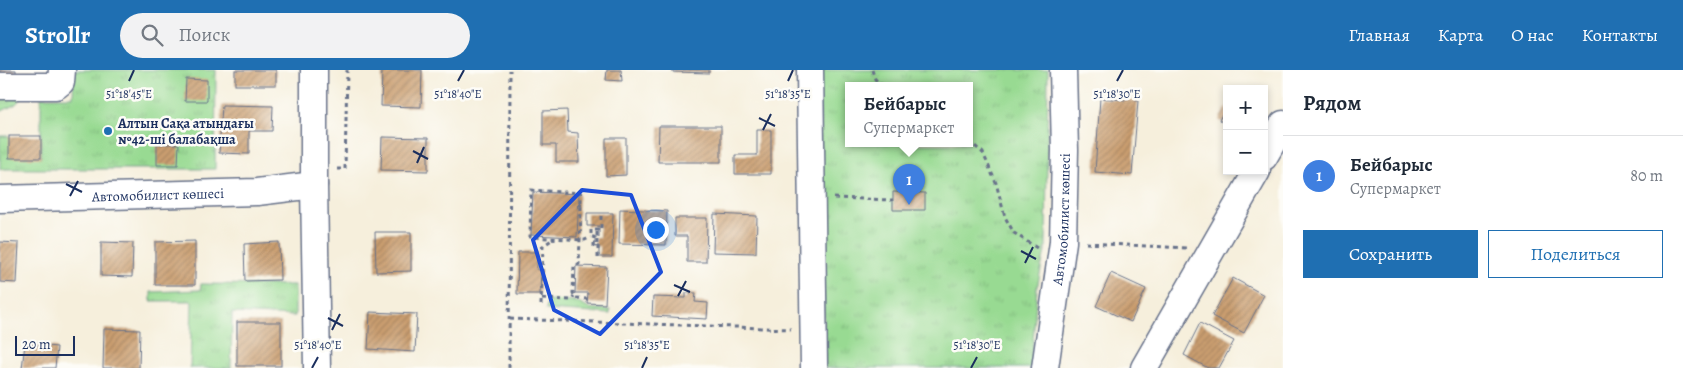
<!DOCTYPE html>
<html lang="ru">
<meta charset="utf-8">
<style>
body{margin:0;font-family:Alegreya,serif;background:#f2f2f3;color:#1f2937}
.controls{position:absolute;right:15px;top:15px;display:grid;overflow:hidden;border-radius:0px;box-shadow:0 2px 8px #0003}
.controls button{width:45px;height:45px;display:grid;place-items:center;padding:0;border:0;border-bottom:1px solid #e0e1e3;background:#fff;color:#1f2937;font:25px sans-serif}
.scale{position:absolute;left:15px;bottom:12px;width:60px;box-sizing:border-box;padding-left:5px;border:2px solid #1b2f5e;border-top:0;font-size:14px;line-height:18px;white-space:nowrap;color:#1b2f5e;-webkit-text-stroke:4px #fdfcf7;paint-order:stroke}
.you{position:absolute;left:655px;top:159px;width:18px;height:18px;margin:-12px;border:4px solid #fff;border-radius:50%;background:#1a73e8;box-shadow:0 0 0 8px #1a73e833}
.badge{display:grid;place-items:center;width:32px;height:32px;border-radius:50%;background:#1f6fb2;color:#fff;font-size:16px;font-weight:700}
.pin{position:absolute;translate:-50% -41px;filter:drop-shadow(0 1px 2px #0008)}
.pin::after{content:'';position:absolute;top:26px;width:18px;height:15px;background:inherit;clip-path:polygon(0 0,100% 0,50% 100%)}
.popup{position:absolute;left:845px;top:12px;width:128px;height:65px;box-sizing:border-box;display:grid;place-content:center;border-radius:0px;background:#fff;filter:drop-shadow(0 1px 4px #0005);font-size:16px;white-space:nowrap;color:#747a83}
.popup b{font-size:19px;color:#1f2937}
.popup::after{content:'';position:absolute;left:50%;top:100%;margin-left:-10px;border:10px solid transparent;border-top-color:#fff}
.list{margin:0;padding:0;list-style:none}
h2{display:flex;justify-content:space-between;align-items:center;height:65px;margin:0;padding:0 20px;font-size:21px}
h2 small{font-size:16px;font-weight:400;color:#747a83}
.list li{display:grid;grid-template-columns:32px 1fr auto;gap:15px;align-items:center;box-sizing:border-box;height:80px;padding:0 20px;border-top:1px solid #e0e1e3}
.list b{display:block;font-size:19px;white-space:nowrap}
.list p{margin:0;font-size:16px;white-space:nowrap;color:#747a83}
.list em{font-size:16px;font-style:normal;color:#747a83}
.actions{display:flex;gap:10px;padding:15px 20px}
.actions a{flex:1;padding:11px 0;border:1px solid #1f6fb2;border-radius:0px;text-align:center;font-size:18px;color:#1f6fb2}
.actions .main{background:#1f6fb2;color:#fff}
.icon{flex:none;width:28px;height:28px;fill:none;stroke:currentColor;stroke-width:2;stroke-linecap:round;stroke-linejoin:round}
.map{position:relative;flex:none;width:1283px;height:298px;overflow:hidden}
header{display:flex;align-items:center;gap:30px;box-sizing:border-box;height:70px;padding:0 25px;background:#1f6fb2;color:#fff}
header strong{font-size:24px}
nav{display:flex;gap:28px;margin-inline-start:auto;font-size:18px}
.search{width:350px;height:45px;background:#f2f2f3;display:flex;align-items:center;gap:12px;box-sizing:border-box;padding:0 18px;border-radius:28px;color:#747a83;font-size:19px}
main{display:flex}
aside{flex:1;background:#fff}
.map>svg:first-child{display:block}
.grass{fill:url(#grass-tufts);stroke:#5a8478;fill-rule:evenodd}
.building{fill:url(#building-hatch)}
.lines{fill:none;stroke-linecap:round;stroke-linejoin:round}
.minor-casing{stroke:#68728a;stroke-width:29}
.path{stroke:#68728a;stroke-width:3;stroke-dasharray:4 4;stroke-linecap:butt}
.minor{stroke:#fff;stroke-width:26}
.marked{fill:none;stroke:#1d4ed8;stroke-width:4;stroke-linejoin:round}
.ticks{fill:none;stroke:#1b2f5e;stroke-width:2}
.poi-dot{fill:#1f6fb2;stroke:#fdfcf7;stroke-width:2}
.labels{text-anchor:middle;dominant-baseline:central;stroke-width:5;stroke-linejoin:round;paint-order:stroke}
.poi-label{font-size:14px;font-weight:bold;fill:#1b2f5e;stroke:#fdfcf7;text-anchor:start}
.street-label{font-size:14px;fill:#1b2f5e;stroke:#fdfcf7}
.ticks-label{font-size:12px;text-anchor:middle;fill:#1b2f5e;stroke:#fdfcf7;stroke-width:5;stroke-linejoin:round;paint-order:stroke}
</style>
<header>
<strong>Strollr</strong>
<div class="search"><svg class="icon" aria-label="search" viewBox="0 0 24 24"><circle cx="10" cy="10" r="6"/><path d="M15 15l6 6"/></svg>Поиск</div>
<nav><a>Главная</a><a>Карта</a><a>О нас</a><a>Контакты</a></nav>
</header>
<main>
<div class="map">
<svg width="1283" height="298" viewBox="0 0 1283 298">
<defs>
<pattern id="grass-tufts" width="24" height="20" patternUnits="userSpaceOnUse" patternTransform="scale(1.25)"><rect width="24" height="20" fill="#98da92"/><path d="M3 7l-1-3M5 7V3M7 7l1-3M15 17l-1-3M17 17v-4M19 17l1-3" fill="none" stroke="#82bb80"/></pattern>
<pattern id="building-hatch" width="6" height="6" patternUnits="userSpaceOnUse" patternTransform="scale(1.25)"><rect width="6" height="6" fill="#ca9e70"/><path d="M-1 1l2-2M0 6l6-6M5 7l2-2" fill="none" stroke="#a3815f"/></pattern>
</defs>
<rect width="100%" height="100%" fill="#fdfcf7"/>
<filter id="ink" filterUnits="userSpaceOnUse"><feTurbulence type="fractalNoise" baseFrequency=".02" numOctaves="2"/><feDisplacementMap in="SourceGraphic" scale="10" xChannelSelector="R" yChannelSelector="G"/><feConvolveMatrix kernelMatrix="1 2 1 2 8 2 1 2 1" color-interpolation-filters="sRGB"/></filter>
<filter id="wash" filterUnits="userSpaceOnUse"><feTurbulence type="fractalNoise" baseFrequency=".0096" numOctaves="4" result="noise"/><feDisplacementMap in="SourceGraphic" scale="20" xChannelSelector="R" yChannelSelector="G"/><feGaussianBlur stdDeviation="1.12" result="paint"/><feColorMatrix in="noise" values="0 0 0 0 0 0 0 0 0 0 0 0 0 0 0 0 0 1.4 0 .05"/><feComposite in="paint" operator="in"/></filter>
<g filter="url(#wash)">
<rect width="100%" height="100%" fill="#f6efdc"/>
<g class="grass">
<polygon points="74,0 216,0 215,99 0,99 0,66 9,66 41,87 41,27 73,27"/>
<path d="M819 0H1048L1046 176 1037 218 1031 298H825ZM849 16H969V74H849Z"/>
<polygon points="0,20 23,26 16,34 0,42"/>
<polygon points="201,214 295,215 295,246 232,243 231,298 190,298 192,231 151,231 151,222 200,220"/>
<polygon points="547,230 575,231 588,238 610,240 610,244 546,240"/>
</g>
<g id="blocks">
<g class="building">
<polygon points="0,0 16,0 16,5 0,4"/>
<rect x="235" y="0" width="41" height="15"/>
<polygon points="382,0 422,0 421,37 381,36"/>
<polygon points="607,0 621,0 622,11 606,10"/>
<polygon points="673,0 709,0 709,3 673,2"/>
<polygon points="186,9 207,10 207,31 185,31"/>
<polygon points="1100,28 1138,31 1132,105 1095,102"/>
<polygon points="222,35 273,36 272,61 249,61 249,84 219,83"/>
<polygon points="1227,36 1227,55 1219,50"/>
<polygon points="567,40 568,62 578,63 579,92 556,92 556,75 543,75 543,41"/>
<polygon points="659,56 721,56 721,92 658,92"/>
<polygon points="757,60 771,60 771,104 735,104 735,85 757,85"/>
<rect x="9" y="66" width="32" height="22"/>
<polygon points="382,67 428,68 428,101 381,100"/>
<polygon points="606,68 626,68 626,105 606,106"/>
<polygon points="157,74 179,74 178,95 157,95"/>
<polygon points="533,122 579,124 577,167 531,165"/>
<polygon points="893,122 925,123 925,140 893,140"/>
<polygon points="620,139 667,141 666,175 619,174"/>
<polygon points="587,143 613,143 612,187 599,187 599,176 595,177 595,167 599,167 599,156 587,156"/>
<polygon points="714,144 757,146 756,183 713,182"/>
<polygon points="675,148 707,148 706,192 687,192 687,166 675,166"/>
<polygon points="375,162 411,162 411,201 376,202"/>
<polygon points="195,171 195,215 155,215 155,172"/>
<polygon points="0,172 19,173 17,213 0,212"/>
<polygon points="101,172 133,173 132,207 101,206"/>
<polygon points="279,172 280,210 245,211 244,174"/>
<polygon points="518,182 537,182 537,200 541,200 540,224 517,224"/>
<polygon points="576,196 607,197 605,234 587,233 588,223 575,223"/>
<polygon points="1111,203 1146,219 1131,252 1096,236"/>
<polygon points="1233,208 1264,225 1244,263 1212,246"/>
<polygon points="686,223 696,223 695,232 708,233 707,249 652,246 653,227 686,228"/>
<polygon points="370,242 417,244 415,282 368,279"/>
<rect x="237" y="252" width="44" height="44"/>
<polygon points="1200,253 1234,271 1219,298 1208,298 1184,285"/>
<polygon points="104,259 140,260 139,298 103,298"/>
<polygon points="25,274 57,277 55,298 22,298"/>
</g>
</g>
</g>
<g filter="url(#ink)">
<use href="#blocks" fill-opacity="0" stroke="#68728a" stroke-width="1"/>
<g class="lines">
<g class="minor-casing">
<g id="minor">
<polyline points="314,0 314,115 317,298"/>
<polyline points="810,0 814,298"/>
<polyline points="0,16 56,16 61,12 62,0"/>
<polyline points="1264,87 1283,54"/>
<path id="s1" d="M0 129 257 122 314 115"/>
<path id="s2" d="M1045 298 1063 172 1065 80 1063 0"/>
<polyline points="1144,298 1257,101"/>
</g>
</g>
<g class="path">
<polyline points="872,0 875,9 883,16"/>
<polyline points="969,71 983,83 996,113 1005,147 1014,163 1040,180"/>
<polyline points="337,99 345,99 347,0"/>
<polyline points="834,128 893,130"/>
<polyline points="578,134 584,135"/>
<polyline points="1086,173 1187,178"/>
<polyline points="597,174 597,160"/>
<polyline points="534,182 553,169"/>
<polyline points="598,188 598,177 594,178 594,167 591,167 591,160 601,160 601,143"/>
<polyline points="542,229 571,230 574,226"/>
<path d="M588 229 576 228 573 223 574 196 579 194C580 170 581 146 581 123L531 120 530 167 585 170 591 167"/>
<polyline points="541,235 543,175"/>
<polyline points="510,249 791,259"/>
<polyline points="509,298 510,0"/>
</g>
<use href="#minor" class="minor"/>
</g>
</g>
<path class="marked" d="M582 120 631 125 661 202 600 264 554 240 533 170Z"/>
<path class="ticks" d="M129 11 134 0M458 11 464 0M788 11 793 0M1117 11 1123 0M759 48 775 56M763 60 771 44M413 81 428 89M417 93 424 77M66 114 82 122M70 126 78 111M1021 181 1036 189M1025 193 1033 177M674 215 690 222M678 226 686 211M328 248 343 256M332 260 340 244M312 298 318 287M642 298 647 287M971 298 977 287"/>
<circle class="poi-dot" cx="108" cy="61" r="5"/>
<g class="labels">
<g class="poi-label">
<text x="118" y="53">Алтын Сақа атындағы<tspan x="118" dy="16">№42-ші балабақша</tspan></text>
</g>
<g class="street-label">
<text stroke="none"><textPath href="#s1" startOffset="158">Автомобилист көшесі</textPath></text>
<text stroke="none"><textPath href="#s2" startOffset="150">Автомобилист көшесі</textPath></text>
</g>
</g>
<g class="ticks-label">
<text x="129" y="28">51°18'45"E</text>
<text x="458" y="28">51°18'40"E</text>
<text x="788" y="28">51°18'35"E</text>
<text x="1117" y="28">51°18'30"E</text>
<text x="318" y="279">51°18'40"E</text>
<text x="647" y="279">51°18'35"E</text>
<text x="977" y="279">51°18'30"E</text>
</g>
</svg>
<div class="controls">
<button>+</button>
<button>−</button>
</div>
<div class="scale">20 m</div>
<div class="you"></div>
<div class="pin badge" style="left:909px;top:135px;background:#3f7fe0">1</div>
<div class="popup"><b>Бейбарыс</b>Супермаркет</div>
</div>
<aside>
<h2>Рядом<small></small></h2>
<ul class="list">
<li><span class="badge" style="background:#3f7fe0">1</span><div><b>Бейбарыс</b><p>Супермаркет</p></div><em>80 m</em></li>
</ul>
<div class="actions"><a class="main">Сохранить</a><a>Поделиться</a></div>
</aside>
</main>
